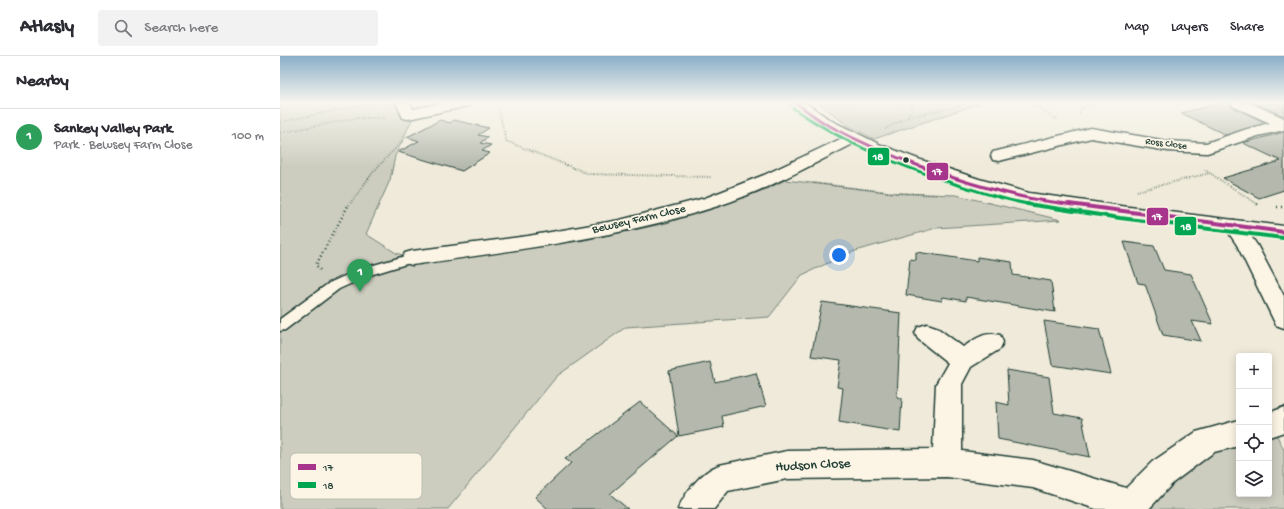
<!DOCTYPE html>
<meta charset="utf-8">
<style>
body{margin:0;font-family:"Gochi Hand",sans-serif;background:#f2f2f3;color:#2b2b33}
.controls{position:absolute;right:12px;bottom:12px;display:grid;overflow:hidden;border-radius:4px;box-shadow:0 2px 10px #0003}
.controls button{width:36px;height:36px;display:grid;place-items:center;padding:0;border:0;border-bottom:1px solid #e1e1e2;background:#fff;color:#2b2b33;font:20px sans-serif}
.you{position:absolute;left:559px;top:199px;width:14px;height:14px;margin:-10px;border:3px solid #fff;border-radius:50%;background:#1a73e8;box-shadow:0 0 0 6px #1a73e833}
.badge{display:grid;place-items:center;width:26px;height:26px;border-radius:50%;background:#1f6fb2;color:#fff;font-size:13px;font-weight:700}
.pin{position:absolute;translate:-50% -33px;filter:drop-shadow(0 1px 2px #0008)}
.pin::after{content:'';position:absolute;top:21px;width:14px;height:12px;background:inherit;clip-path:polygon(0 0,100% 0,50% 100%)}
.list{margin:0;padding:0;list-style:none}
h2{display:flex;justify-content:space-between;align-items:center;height:52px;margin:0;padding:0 16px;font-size:17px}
h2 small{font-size:13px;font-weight:400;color:#7c7c81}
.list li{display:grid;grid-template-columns:26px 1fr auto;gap:12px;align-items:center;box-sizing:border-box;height:56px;padding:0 16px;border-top:1px solid #e1e1e2}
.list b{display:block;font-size:15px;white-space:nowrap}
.list p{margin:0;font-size:13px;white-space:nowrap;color:#7c7c81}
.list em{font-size:13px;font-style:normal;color:#7c7c81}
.icon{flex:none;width:22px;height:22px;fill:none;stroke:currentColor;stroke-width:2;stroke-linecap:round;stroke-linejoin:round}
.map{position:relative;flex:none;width:1004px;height:453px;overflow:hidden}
header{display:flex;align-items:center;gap:24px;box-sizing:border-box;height:56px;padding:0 20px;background:#fff;border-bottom:1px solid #e1e1e2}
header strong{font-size:19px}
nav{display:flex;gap:22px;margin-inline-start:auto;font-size:14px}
.search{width:280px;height:36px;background:#f2f2f3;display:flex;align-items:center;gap:10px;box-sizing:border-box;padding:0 14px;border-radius:4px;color:#7c7c81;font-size:15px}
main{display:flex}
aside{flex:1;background:#fff}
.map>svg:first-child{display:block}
.green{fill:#cccdbf;stroke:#76857a}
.building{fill:#b5b9ad;stroke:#1f3d34}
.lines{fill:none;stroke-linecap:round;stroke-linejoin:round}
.service-casing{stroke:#1f3d34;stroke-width:3}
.minor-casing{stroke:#1f3d34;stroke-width:3}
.tertiary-casing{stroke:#1f3d34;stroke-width:3}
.path-far1{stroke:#1f3d34;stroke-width:2;stroke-dasharray:0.5 2;stroke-linecap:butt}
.path{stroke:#1f3d34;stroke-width:2.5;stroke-dasharray:1 3;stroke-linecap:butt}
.service{fill:#fcf5e5;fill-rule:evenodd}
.minor{fill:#fcf5e5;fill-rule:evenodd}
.tertiary{fill:#fcf5e5;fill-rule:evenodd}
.bus-1-far1-casing{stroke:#fcf5e5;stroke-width:5}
.bus-1-casing{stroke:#fcf5e5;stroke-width:7}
.bus-2-far1-casing{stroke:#fcf5e5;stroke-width:5}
.bus-2-casing{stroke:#fcf5e5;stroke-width:7}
.bus-1-far1{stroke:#a7358b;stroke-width:3}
.bus-1{stroke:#a7358b;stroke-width:4}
.bus-2-far1{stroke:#00a651;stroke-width:3}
.bus-2{stroke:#00a651;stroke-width:4}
.bus-dot{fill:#1f3d34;stroke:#fcf5e5;stroke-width:1.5}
.labels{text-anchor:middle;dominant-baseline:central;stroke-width:3.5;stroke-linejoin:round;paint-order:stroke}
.far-street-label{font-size:10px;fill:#1f3d34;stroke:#fcf5e5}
.street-label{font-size:12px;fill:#1f3d34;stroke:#fcf5e5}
.near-street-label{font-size:14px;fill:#1f3d34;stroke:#fcf5e5}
.key{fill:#fcf5e5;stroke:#babeb0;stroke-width:1}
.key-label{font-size:11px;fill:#1f3d34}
.line-badge{stroke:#fcf5e5;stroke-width:1.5}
.badge-label{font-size:11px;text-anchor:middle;font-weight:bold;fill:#fff}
</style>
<header>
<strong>Atlasly</strong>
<div class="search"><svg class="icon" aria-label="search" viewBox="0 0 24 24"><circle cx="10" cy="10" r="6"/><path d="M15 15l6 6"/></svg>Search here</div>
<nav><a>Map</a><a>Layers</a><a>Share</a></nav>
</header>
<main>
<aside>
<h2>Nearby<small></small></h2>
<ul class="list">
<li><span class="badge" style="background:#2e9e5b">1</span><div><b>Sankey Valley Park</b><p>Park · Bewsey Farm Close</p></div><em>100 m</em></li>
</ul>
</aside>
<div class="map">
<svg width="1004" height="453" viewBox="0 0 1004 453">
<rect width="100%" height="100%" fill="#efeada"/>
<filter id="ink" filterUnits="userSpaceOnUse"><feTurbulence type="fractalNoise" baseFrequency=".025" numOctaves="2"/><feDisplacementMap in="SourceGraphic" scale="8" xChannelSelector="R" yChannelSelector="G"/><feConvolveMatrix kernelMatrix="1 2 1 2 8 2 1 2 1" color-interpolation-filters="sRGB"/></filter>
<g filter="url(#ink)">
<g class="green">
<polygon points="0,47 110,47 136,55 115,100 110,124 86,178 116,197 132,202 131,209 300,185 387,167 487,133 505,124 616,137 676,139 781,164 656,172 572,196 522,219 489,261 346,271 277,320 168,453 0,453"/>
<polygon points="539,47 701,47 594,83 567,69"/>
<polygon points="991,368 1004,394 1004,453 853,453 959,377 959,438 989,438 989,369"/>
</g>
<g class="building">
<polygon points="940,47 950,47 952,51 986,67 946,79 901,57"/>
<polygon points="974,47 1004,47 1004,60"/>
<polygon points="160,64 170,67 174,64 209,72 198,79 208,81 200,87 211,89 202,95 210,97 182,115 118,96 139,85 127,81"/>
<polygon points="1004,76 1004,134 979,142 943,122 1001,105 963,87"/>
<polygon points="844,186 874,190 884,214 911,218 933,268 912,265 921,285 883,279 865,228 858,227"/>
<polygon points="636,196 697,205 697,201 732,206 733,219 771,225 775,256 686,241 686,245 663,241 662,245 626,239 630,203 636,204"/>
<polygon points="542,246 621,257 617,341 622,342 620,376 559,366 563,332 557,331 561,304 531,300"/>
<polygon points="764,265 819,273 831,318 772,309"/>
<polygon points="430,306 435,326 476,317 486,350 442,360 444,371 399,380 389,315"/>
<polygon points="727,314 769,321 774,357 802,362 810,401 718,383 716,346 729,349"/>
<polygon points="360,346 398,380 330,438 348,453 268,453 255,441 291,407 285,403"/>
</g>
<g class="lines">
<g class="service-casing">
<polygon id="service" points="132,198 136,199 138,202 136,205 90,219 59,233 5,274 0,275 0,263 49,227 80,213"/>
</g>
<g class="minor-casing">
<g id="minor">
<polygon points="116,47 130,47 133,53 163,47 190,47 188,50 128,63 123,62"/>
<polygon points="951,47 970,47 1004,62 1004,74 978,80 927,97 888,95 811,82 719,105 713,104 711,100 713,96 811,72 888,85 926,87 967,73 990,67 953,50"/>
<path d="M573 77 579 79 581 82 579 85C533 108 487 134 438 150 340 182 234 194 132 209L125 207 122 202 125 197 132 195 248 180 340 164 425 142 484 119Z"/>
<polygon points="954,164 961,166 977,189 1004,240 1004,272 996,269 957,189 944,170 947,166"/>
<path d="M647 268 656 271 683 291C696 283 704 275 720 279L723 286 720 293 691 311 682 328V395L753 404 846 432 872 406 916 376 959 364V390L934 396 894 426 869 453H816L753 432 667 421 507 423 448 435 434 453H398C406 435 421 416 439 409L507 395 653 393 656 328 668 307 638 283 635 277 638 271Z"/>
<polygon points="1004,351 1004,376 989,381 989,357"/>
</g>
</g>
<g class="tertiary-casing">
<polygon id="tertiary" points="509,47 526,47 550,64 601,89 638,103 699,123 749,137 841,150 1004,170 1004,182 841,162 741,146 687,131 626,111 589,95 540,70"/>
</g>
<g class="path-far1">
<polyline points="748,47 777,63"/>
<polyline points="218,51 226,85 309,118 432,121"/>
<polyline points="800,57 799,55 804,51 820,47"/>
<polyline points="628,61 633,47"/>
<polyline points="0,66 92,47"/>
<polyline points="605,73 628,61 694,47"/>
<polyline points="0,77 76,62 106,62"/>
<polyline points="925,114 979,149"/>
<polyline points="533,127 616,137 656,139"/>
<polyline points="857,135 930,117"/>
<polyline points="69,149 94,115 128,79"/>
</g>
<g class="path">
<polyline points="977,148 980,150"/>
<polyline points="997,151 1004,151"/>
<polyline points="40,214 36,209 69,148"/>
</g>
<use href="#service" class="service"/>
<use href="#minor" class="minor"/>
<use href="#tertiary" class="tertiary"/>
<g class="bus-1-far1-casing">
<path id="bus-1-far1" d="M516 47C526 54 536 62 546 68 607 101 679 127 748 142 763 145 780 147 795 149"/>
</g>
<g class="bus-1-casing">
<polyline id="bus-1" points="789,148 1004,176"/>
</g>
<g class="bus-2-far1-casing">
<path id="bus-2-far1" d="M513 52C565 88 615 108 675 128 700 136 727 145 754 149"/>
</g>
<g class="bus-2-casing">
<polyline id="bus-2" points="747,148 840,162 1003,182"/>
</g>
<use href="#bus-1-far1" class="bus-1-far1"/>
<use href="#bus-1" class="bus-1"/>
<use href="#bus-2-far1" class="bus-2-far1"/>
<use href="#bus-2" class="bus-2"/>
</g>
</g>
<linearGradient id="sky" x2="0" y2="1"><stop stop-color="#8bafc9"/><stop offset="0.42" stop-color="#f8f6ee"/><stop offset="1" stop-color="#f8f6ee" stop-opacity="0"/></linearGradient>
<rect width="1004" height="111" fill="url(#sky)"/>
<circle class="bus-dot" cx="626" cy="104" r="3.5"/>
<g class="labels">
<g class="far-street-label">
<text transform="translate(886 88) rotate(7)">Ross Close</text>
</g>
<g class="street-label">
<text transform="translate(359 164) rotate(-13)">Bewsey Farm Close</text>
</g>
<g class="near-street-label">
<text transform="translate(533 410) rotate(-3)">Hudson Close</text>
</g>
</g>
<rect x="10" y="397" width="132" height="46" rx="6" class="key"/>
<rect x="18" y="408" width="18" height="6" fill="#a7358b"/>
<rect x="18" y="426" width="18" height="6" fill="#00a651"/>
<g class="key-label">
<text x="43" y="415">17</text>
<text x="43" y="433">18</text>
</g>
<g class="line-badge">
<rect x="587" y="91" width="23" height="19" rx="4" fill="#00a651"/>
<rect x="646" y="106" width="23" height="19" rx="4" fill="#a7358b"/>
<rect x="866" y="151" width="23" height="19" rx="4" fill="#a7358b"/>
<rect x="894" y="160" width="23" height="20" rx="4" fill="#00a651"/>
</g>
<g class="badge-label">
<text x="598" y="104">18</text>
<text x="657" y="119">17</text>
<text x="877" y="164">17</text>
<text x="906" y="174">18</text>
</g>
</svg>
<div class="controls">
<button>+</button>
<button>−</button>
<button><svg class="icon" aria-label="locate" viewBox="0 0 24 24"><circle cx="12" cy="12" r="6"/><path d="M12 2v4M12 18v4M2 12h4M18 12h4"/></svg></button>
<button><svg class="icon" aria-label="layers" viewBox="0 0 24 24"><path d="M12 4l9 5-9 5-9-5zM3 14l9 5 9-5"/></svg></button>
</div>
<div class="you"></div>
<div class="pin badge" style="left:80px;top:236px;background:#2e9e5b">1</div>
</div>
</main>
